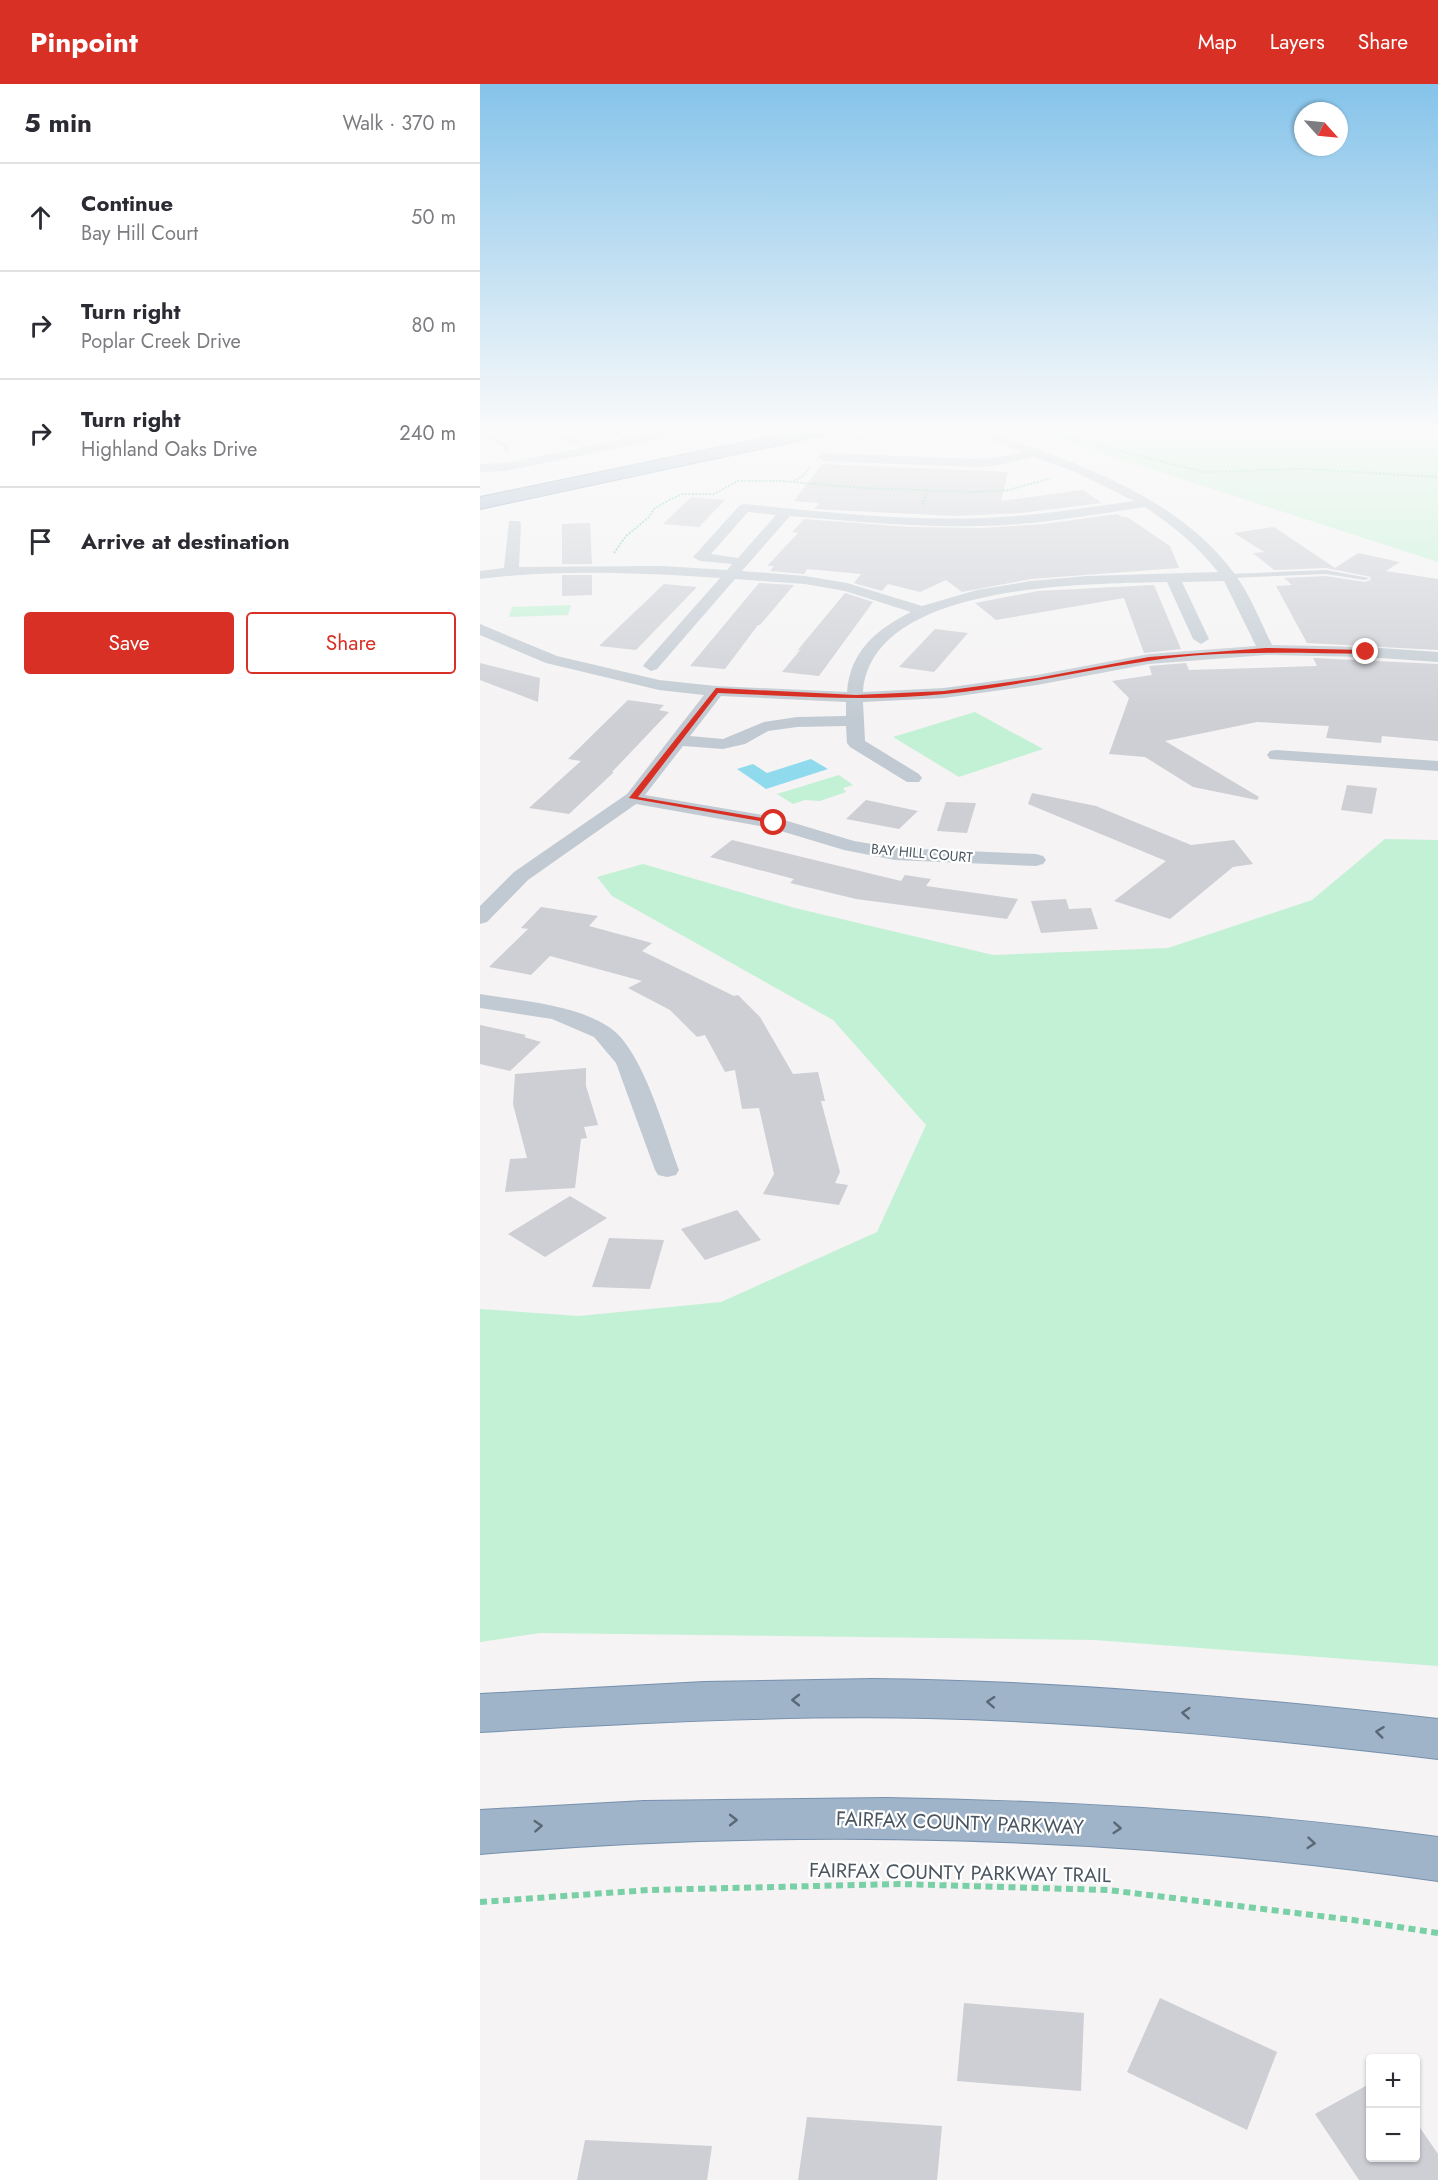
<!DOCTYPE html>
<meta charset="utf-8">
<style>
body{margin:0;font-family:Jost,sans-serif;background:#f2f2f3;color:#2b2b33}
.controls{position:absolute;right:18px;bottom:18px;display:grid;overflow:hidden;border-radius:6px;box-shadow:0 2px 4px #0004}
.controls button{width:54px;height:54px;display:grid;place-items:center;padding:0;border:0;border-bottom:2px solid #e1e1e2;background:#fff;color:#2b2b33;font:30px sans-serif}
.compass{position:absolute;left:814px;top:18px;width:54px;height:54px;border-radius:50%;background:#fff;box-shadow:0 2px 4px #0004;rotate:117deg}
.stop{position:absolute;width:18px;height:18px;margin:-14px;border:4px solid #d93025;border-radius:50%;background:#fff}
.stop.end{background:#d93025;border-color:#fff;box-shadow:0 2px 6px #0008}
.list{margin:0;padding:0;list-style:none}
h2{display:flex;justify-content:space-between;align-items:center;height:78px;margin:0;padding:0 24px;font-size:26px}
h2 small{font-size:20px;font-weight:400;color:#7c7c81}
.list li{display:grid;grid-template-columns:39px 1fr auto;gap:18px;align-items:center;box-sizing:border-box;height:108px;padding:0 24px;border-top:2px solid #e1e1e2}
.list b{display:block;font-size:22px;white-space:nowrap}
.list p{margin:0;font-size:20px;white-space:nowrap;color:#7c7c81}
.list em{font-size:20px;font-style:normal;color:#7c7c81}
.actions{display:flex;gap:12px;padding:18px 24px}
.actions a{flex:1;padding:14px 0;border:2px solid #d93025;border-radius:6px;text-align:center;font-size:21px;color:#d93025}
.actions .main{background:#d93025;color:#fff}
.icon{flex:none;width:33px;height:33px;fill:none;stroke:currentColor;stroke-width:2;stroke-linecap:round;stroke-linejoin:round}
.map{position:relative;flex:none;width:958px;height:2096px;overflow:hidden}
header{display:flex;align-items:center;gap:36px;box-sizing:border-box;height:84px;padding:0 30px;background:#d93025;color:#fff}
header strong{font-size:28px}
nav{display:flex;gap:33px;margin-inline-start:auto;font-size:21px}
main{display:flex}
aside{flex:1;background:#fff}
.map>svg:first-child{display:block}
.green{fill:#c3f1d5}
.water{fill:#90daee}
.building{fill:#cdcfd5}
.lines{fill:none;stroke-linecap:round;stroke-linejoin:round}
.trunk-casing{stroke:#7690ad;stroke-width:2}
.path-far1{stroke:#7ad0a6;stroke-width:2;stroke-dasharray:2 1.5;stroke-linecap:butt}
.path{stroke:#7ad0a6;stroke-width:6;stroke-dasharray:7 4.5;stroke-linecap:butt}
.service{fill:#c1cad2;fill-rule:evenodd}
.minor{fill:#c1cad2;fill-rule:evenodd}
.trunk{fill:#9fb4c9;fill-rule:evenodd}
.oneway{stroke:#5b6976}
.route{fill:#d93025}
.labels{text-anchor:middle;dominant-baseline:central;stroke-width:4.5;stroke-linejoin:round;paint-order:stroke}
.far-street-label{font-size:14px;fill:#4a5661;stroke:#fff}
.near-street-label{font-size:20px;fill:#4a5661;stroke:#fff}
</style>
<header>
<strong>Pinpoint</strong>
<nav><a>Map</a><a>Layers</a><a>Share</a></nav>
</header>
<main>
<aside>
<h2>5 min<small>Walk · 370 m</small></h2>
<ul class="list">
<li><svg class="icon" aria-label="ahead" viewBox="0 0 24 24"><path d="M12 20V5M6 11l6-6 6 6"/></svg><div><b>Continue</b><p>Bay Hill Court</p></div><em>50 m</em></li>
<li><svg class="icon" aria-label="right" viewBox="0 0 24 24"><path d="M7 20v-9h11M14 6l5 5-5 5"/></svg><div><b>Turn right</b><p>Poplar Creek Drive</p></div><em>80 m</em></li>
<li><svg class="icon" aria-label="right" viewBox="0 0 24 24"><path d="M7 20v-9h11M14 6l5 5-5 5"/></svg><div><b>Turn right</b><p>Highland Oaks Drive</p></div><em>240 m</em></li>
<li><svg class="icon" aria-label="arrive" viewBox="0 0 24 24"><path d="M6 21V4h12l-3 4 3 4H6"/></svg><div><b>Arrive at destination</b></div></li>
</ul>
<div class="actions"><a class="main">Save</a><a>Share</a></div>
</aside>
<div class="map">
<svg width="958" height="2096" viewBox="0 0 958 2096">
<rect width="100%" height="100%" fill="#f5f3f3"/>
<g class="green">
<polygon points="550,346 958,346 958,478"/>
<polygon points="91,521 88,531 29,533 32,523"/>
<polygon points="495,628 563,665 479,693 413,653"/>
<polygon points="359,691 373,701 363,704 366,708 340,717 325,716 313,720 297,710"/>
<polygon points="905,755 958,756 958,1582 615,1556 60,1549 0,1558 0,1225 99,1232 241,1218 397,1148 446,1041 353,936 132,812 117,793 163,780 315,824 513,871 688,864 832,816"/>
</g>
<polygon class="water" points="331,675 348,685 286,705 257,685 273,680 287,689"/>
<g class="building">
<polygon points="342,380 528,388 521,417 603,406 622,419 541,429 474,432 334,425 339,419 314,417"/>
<polygon points="211,413 245,416 219,443 183,440"/>
<polygon points="637,430 642,433 647,433 690,462 699,484 551,495 482,508 466,496 440,508 408,500 402,507 374,499 381,490 327,485 324,490 290,487 294,482 287,482 318,449 312,448 324,435 429,443 502,444 564,440"/>
<polygon points="110,439 112,480 82,480 82,440"/>
<polygon points="794,443 855,484 878,469 920,478 906,487 958,495 958,566 827,559 796,502 812,501 804,494 846,492 885,498 890,496 891,493 846,484 794,486 773,469 784,468 754,449"/>
<polygon points="82,491 112,491 112,511 82,512"/>
<polygon points="279,499 314,501 280,541 278,541 245,585 210,582"/>
<polygon points="184,500 217,503 156,566 119,562"/>
<polygon points="674,501 701,565 664,569 644,514 516,536 495,519 558,507"/>
<polygon points="365,509 393,518 339,592 302,588 321,565 317,567"/>
<polygon points="455,545 488,549 454,588 419,583"/>
<polygon points="833,574 958,580 958,657 902,652 901,659 846,654 849,642 777,638 685,657 779,713 777,716 713,703 665,673 629,670 649,614 632,597 672,591 669,582 706,579 709,586 837,582"/>
<polygon points="0,579 60,594 58,618 0,596"/>
<polygon points="148,616 184,621 179,626 189,628 132,688 134,688 89,730 49,724 101,677 88,675"/>
<polygon points="867,701 897,704 892,730 861,726"/>
<polygon points="552,709 616,722 711,761 754,756 773,780 753,783 690,835 634,817 686,777 548,720"/>
<polygon points="386,716 438,727 419,745 366,735"/>
<polygon points="466,718 496,719 487,749 457,747"/>
<polygon points="252,756 421,797 425,791 451,795 446,802 538,815 527,835 376,815 310,799 314,795 230,773"/>
<polygon points="586,815 589,825 611,824 618,845 561,849 551,817"/>
<polygon points="61,823 118,832 109,842 172,859 162,867 254,912 258,911 280,933 313,990 338,988 345,1017 341,1017 360,1088 355,1099 368,1101 359,1121 283,1110 294,1090 279,1024 262,1025 255,986 245,988 225,951 217,953 190,926 148,904 162,897 70,872 51,891 9,883 48,845 41,844"/>
<polygon points="0,941 46,951 44,953 61,958 30,987 0,980"/>
<polygon points="106,984 106,1002 118,1041 104,1043 107,1054 101,1055 95,1104 25,1108 30,1075 47,1074 33,1020 35,990"/>
<polygon points="90,1112 127,1134 65,1173 28,1150"/>
<polygon points="257,1126 281,1156 225,1176 201,1145"/>
<polygon points="129,1154 184,1156 170,1205 112,1203"/>
<polygon points="680,1914 797,1968 767,2046 647,1988"/>
<polygon points="484,1919 604,1929 601,2007 477,1997"/>
<polygon points="891,1999 891,2073 936,2073 936,2038 958,2070 958,2096 879,2096 835,2030"/>
<polygon points="327,2033 462,2042 457,2096 318,2096"/>
<polygon points="105,2056 232,2062 227,2096 97,2096"/>
</g>
<g class="lines">
<g class="trunk-casing">
<g id="trunk">
<polygon points="322,346 353,346 345,351 0,425 0,413"/>
<path d="M392 1595C582 1597 770 1614 958 1635V1675C789 1655 619 1638 448 1634 299 1631 149 1639 0 1648V1610L224 1598Z"/>
<path d="M406 1714C591 1717 775 1728 958 1753V1797C644 1752 316 1743 0 1770V1726L164 1717Z"/>
</g>
</g>
<g class="path-far1">
<polyline points="45,346 52,350"/>
<polyline points="573,346 585,353 723,388 824,385 958,393"/>
<polyline points="376,355 416,346"/>
<polyline points="313,398 323,392 330,383"/>
<polyline points="443,421 447,406"/>
<polyline points="134,469 146,452 169,433 174,425 189,416 203,410 234,410 258,397 300,397 384,404 492,408 529,406 571,394"/>
</g>
<polyline class="path" points="0,1818 169,1806 419,1800 628,1806 873,1836 958,1849"/>
<g class="service">
<polygon points="0,346 6,346 4,348 29,361 29,367 25,367 24,363 0,351"/>
<polygon points="64,346 71,346 89,354 102,358 99,360 85,357"/>
<polygon points="133,346 137,346 150,357 150,359 146,359 133,348"/>
<polygon points="846,486 889,494 885,496 846,490 749,494 745,492 749,490"/>
</g>
<g class="minor">
<polygon points="190,346 213,346 207,350 26,387 0,388 0,380 26,379"/>
<path d="M489 346H506C596 380 694 409 754 489 770 510 780 537 792 561L886 563 958 568V578L886 573 786 571 669 580 557 601 464 614 383 618 385 657 439 690 442 694 439 698H427L370 663 367 659 366 642 317 643 288 647 265 660 243 665 203 662 165 711 294 733 374 757 415 764 556 770 563 772 566 776 563 780 556 782 415 776 364 766 291 744 156 720 48 796 7 838 0 840V822L34 788 147 710 224 611 179 606 66 579 0 551V540L77 572 179 596 236 602 367 608C370 567 397 545 431 528L365 507 325 500 255 495 177 585 171 587 163 582 165 579 240 494C163 489 76 485 0 495V487L24 484 29 437H39L41 440 39 483 182 482 247 486 252 480 220 477 213 473 260 421 265 420C344 428 424 437 504 434 554 432 604 424 654 417L595 388 554 373 514 382 495 383 344 377 338 373 344 369 495 375 514 374 541 368ZM665 423C693 442 717 461 738 488L607 492 551 497 497 506 442 522 367 499 325 492 262 487 310 432C373 437 437 444 502 442 557 441 611 431 665 423ZM268 428 296 431 258 474 231 470ZM744 497 776 562 669 570 557 591 464 604 383 608C391 498 607 500 687 498L713 555 721 560 729 555 702 498ZM241 612 366 618V632L317 633 284 638 243 655 210 652Z"/>
<polygon points="796,666 958,677 958,687 790,675 787,671 790,667"/>
<path d="M0 910C40 917 94 920 129 943 162 964 185 1048 199 1086L196 1091 187 1093 178 1091 175 1086 136 979 114 953 72 935 0 924Z"/>
</g>
<use href="#trunk" class="trunk"/>
</g>
<defs><path id="oneway-chevron" d="M-2-3.5L2.5 0L-2 3.5" fill="none" stroke-width="1.6" stroke-linecap="round" stroke-linejoin="round" transform="scale(1.5)"/></defs>
<g class="oneway">
<use href="#oneway-chevron" transform="translate(316 1616) rotate(180)"/>
<use href="#oneway-chevron" transform="translate(511 1618) rotate(-177)"/>
<use href="#oneway-chevron" transform="translate(706 1629) rotate(-176)"/>
<use href="#oneway-chevron" transform="translate(900 1648) rotate(-173)"/>
<use href="#oneway-chevron" transform="translate(253 1736)"/>
<use href="#oneway-chevron" transform="translate(58 1742) rotate(-4)"/>
<use href="#oneway-chevron" transform="translate(637 1744) rotate(4)"/>
<use href="#oneway-chevron" transform="translate(831 1759) rotate(5)"/>
</g>
<linearGradient id="sky" x2="0" y2="1"><stop stop-color="#85c3ea"/><stop offset="0.54" stop-color="#fafafa"/><stop offset="1" stop-color="#fafafa" stop-opacity="0"/></linearGradient>
<rect width="958" height="639" fill="url(#sky)"/>
<path class="route" d="M786 564 886 566 890 568 886 570C814 569 740 566 668 577 600 587 534 603 465 610 390 618 313 612 238 609L158 713 294 736 298 739 297 740 149 714 236 604 376 611 464 607 557 594 669 573Z"/>
<g class="labels">
<g class="far-street-label">
<text transform="translate(442 769) rotate(5)">BAY HILL COURT</text>
</g>
<g class="near-street-label">
<text transform="translate(480 1739) rotate(2)">FAIRFAX COUNTY PARKWAY</text>
<text transform="translate(480 1789) rotate(1)">FAIRFAX COUNTY PARKWAY TRAIL</text>
</g>
</g>
</svg>
<div class="controls">
<button>+</button>
<button>−</button>
</div>
<svg class="compass" viewBox="-18 -18 36 36"><path d="M0-13l5 13h-10z" fill="#e53935"/><path d="M0 13l5-13h-10z" fill="#7c7c81"/></svg>
<div class="stop" style="left:294px;top:739px"></div>
<div class="stop end" style="left:886px;top:568px"></div>
</div>
</main>
